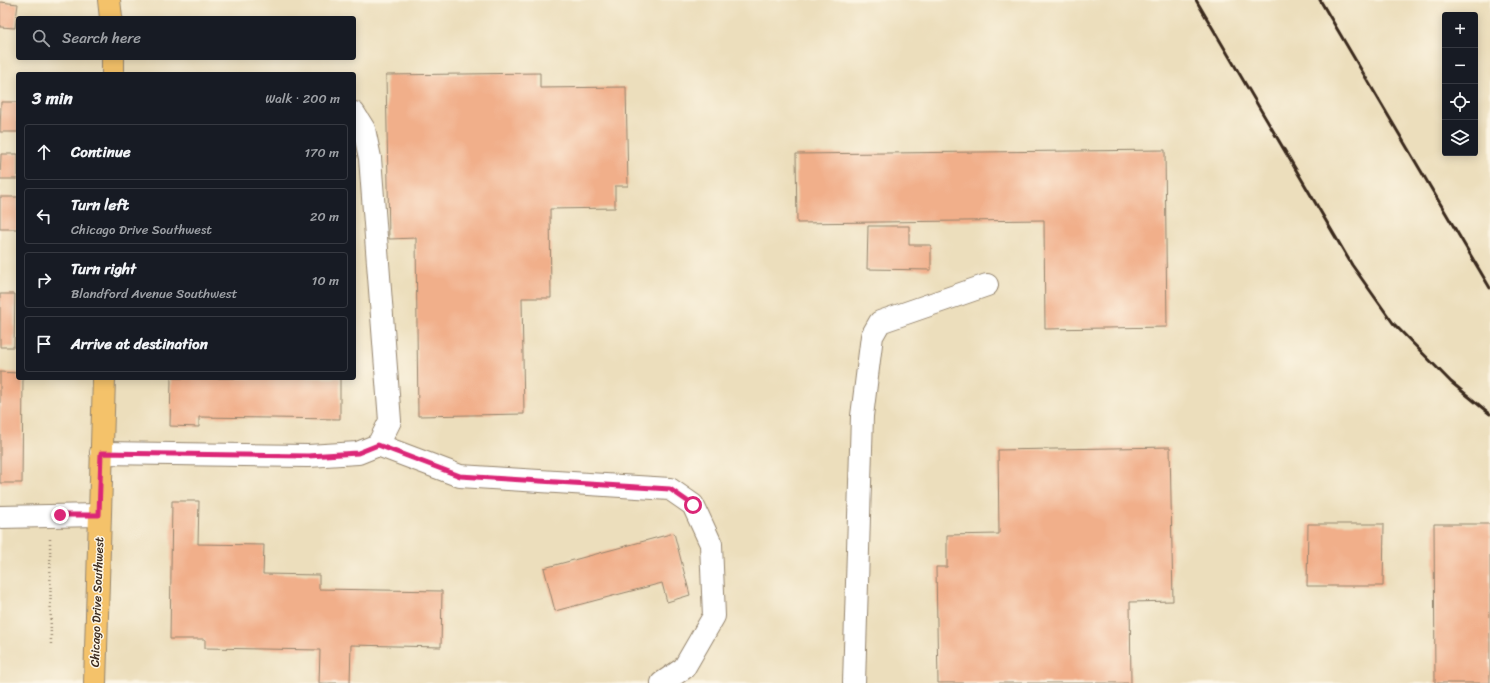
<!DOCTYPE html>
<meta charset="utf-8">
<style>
body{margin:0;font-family:Sriracha,sans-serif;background:#20242c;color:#f1f3f6}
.controls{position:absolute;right:12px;top:12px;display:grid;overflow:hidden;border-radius:4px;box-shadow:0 2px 10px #0003}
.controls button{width:36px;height:36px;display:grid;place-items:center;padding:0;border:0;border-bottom:1px solid #363941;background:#171b24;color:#f1f3f6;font:20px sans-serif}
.stop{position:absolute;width:12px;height:12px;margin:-9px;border:3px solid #db2777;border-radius:50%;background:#fff}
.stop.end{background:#db2777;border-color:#fff;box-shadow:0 1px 4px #0008}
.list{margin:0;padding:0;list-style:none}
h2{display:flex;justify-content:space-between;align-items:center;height:52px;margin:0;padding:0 16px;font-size:17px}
h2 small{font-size:13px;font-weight:400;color:#9ea1a6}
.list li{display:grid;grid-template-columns:26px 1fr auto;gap:12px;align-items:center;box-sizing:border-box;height:56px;margin:0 8px 8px;padding:0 8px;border:1px solid #363941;border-radius:4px}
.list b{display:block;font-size:15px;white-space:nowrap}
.list p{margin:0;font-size:13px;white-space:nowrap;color:#9ea1a6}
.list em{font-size:13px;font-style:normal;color:#9ea1a6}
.icon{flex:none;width:22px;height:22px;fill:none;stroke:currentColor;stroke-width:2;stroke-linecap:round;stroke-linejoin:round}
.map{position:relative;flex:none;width:1490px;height:683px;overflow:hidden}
.search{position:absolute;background:#171b24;box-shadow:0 2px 10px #0003;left:16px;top:16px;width:340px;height:44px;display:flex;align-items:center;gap:10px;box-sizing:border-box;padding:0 14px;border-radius:4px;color:#9ea1a6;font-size:15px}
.panel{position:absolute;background:#171b24;box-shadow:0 2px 10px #0003;left:16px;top:72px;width:340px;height:308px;border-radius:4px}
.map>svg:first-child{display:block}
.building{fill:#f1af8a}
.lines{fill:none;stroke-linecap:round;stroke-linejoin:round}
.minor-casing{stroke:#94846d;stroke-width:24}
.major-casing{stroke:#94846d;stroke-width:24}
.path{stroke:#94846d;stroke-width:2.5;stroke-dasharray:1 3;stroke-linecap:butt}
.minor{stroke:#fff;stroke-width:22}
.major{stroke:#f4c26a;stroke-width:22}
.rail{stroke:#3b2a1e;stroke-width:3}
.route{stroke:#db2777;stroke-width:5}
.labels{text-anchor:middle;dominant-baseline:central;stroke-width:3;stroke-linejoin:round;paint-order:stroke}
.street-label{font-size:12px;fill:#3b2a1e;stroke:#fcf5e5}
</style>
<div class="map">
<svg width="1490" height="683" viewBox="0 0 1490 683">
<rect width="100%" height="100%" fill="#fcf5e5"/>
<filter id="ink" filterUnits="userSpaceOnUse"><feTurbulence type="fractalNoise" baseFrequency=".025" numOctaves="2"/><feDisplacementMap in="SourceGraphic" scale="8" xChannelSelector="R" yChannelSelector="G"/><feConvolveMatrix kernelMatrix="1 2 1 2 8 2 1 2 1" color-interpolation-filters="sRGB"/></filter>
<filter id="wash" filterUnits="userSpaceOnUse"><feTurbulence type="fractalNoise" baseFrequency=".012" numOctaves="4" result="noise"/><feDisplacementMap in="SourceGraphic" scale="16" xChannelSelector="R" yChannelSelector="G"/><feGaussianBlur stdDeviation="0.9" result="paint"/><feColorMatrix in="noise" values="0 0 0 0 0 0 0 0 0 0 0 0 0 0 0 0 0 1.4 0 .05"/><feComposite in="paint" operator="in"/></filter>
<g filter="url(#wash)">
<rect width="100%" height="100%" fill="#ecdebc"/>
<g id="blocks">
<g class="building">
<polygon points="0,2 18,4 15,28 0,27"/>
<polygon points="540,73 540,88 626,87 628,186 615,186 615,208 550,209 551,298 522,298 524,414 418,416 416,238 389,239 386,75"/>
<polygon points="1,102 18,102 18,132 0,132"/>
<polygon points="1165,150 1167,327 1045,329 1044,220 797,223 796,154"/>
<polygon points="1,154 18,154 18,179 0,179"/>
<rect x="0" y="197" width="18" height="32"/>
<polygon points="868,226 909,226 909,245 931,245 931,270 867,269"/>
<polygon points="0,294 15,294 14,347 0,347"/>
<polygon points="0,372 18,373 18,378 23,378 22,483 0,483"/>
<polygon points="171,378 340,378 340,419 199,417 199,427 170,426"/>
<polygon points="1170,447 1173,601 1130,602 1131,683 938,683 936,567 947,567 947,535 999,534 998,450"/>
<polygon points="172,501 199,501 198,544 264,545 263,574 319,575 319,589 442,591 441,647 351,645 350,683 319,683 320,650 205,648 205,639 170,639"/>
<polygon points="1308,524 1384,524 1383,586 1307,586"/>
<polygon points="1434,524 1490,524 1490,683 1435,683"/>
<polygon points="674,533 690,595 667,602 662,583 555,611 544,568"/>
</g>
</g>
</g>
<g filter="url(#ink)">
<use href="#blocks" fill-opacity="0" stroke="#94846d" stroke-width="1"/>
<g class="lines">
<g class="minor-casing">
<g id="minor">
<polyline points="378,445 460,476 670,489 693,505 711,544 714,616 684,668 662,683"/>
<polyline points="101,453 308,456 358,453 378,445 390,421 370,158 364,129 354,113"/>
<polyline points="0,517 99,515"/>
<polyline points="854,683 862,416 872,336 880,322 987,285"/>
</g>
</g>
<g class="major-casing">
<g id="major">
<polyline points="109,0 111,18"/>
<polyline points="113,58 113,74"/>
<polyline points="95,683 104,378"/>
</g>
</g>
<polyline class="path" points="50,539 51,647"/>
<use href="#minor" class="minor"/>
<use href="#major" class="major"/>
<g class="rail">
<polyline points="1196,0 1352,265 1393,323 1451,382 1490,414"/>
<polyline points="1320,0 1490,288"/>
</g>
</g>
</g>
<g class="lines" filter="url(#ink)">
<polyline class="route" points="60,515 99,515 101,453 308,456 358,453 378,445 460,476 670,489 693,505"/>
</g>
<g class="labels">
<g class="street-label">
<text transform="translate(97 602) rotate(-88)">Chicago Drive Southwest</text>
</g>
</g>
</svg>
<div class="controls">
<button>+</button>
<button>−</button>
<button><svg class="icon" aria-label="locate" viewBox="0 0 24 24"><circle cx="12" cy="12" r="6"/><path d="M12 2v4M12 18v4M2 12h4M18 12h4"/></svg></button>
<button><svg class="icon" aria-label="layers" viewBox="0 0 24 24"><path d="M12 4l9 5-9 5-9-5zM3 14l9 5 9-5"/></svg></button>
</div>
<div class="stop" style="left:693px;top:505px"></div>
<div class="stop end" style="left:60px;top:515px"></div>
<div class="search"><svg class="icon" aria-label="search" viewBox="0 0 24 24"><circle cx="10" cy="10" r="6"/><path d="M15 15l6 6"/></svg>Search here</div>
<section class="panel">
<h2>3 min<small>Walk · 200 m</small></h2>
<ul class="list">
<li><svg class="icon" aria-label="ahead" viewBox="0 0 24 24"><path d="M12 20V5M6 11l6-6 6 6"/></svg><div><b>Continue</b></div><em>170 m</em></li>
<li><svg class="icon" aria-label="left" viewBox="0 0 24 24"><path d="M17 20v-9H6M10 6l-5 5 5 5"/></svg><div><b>Turn left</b><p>Chicago Drive Southwest</p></div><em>20 m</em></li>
<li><svg class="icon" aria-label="right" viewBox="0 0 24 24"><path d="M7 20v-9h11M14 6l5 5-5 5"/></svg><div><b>Turn right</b><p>Blandford Avenue Southwest</p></div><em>10 m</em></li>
<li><svg class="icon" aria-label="arrive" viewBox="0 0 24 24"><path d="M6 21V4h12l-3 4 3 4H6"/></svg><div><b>Arrive at destination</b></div></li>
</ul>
</section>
</div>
